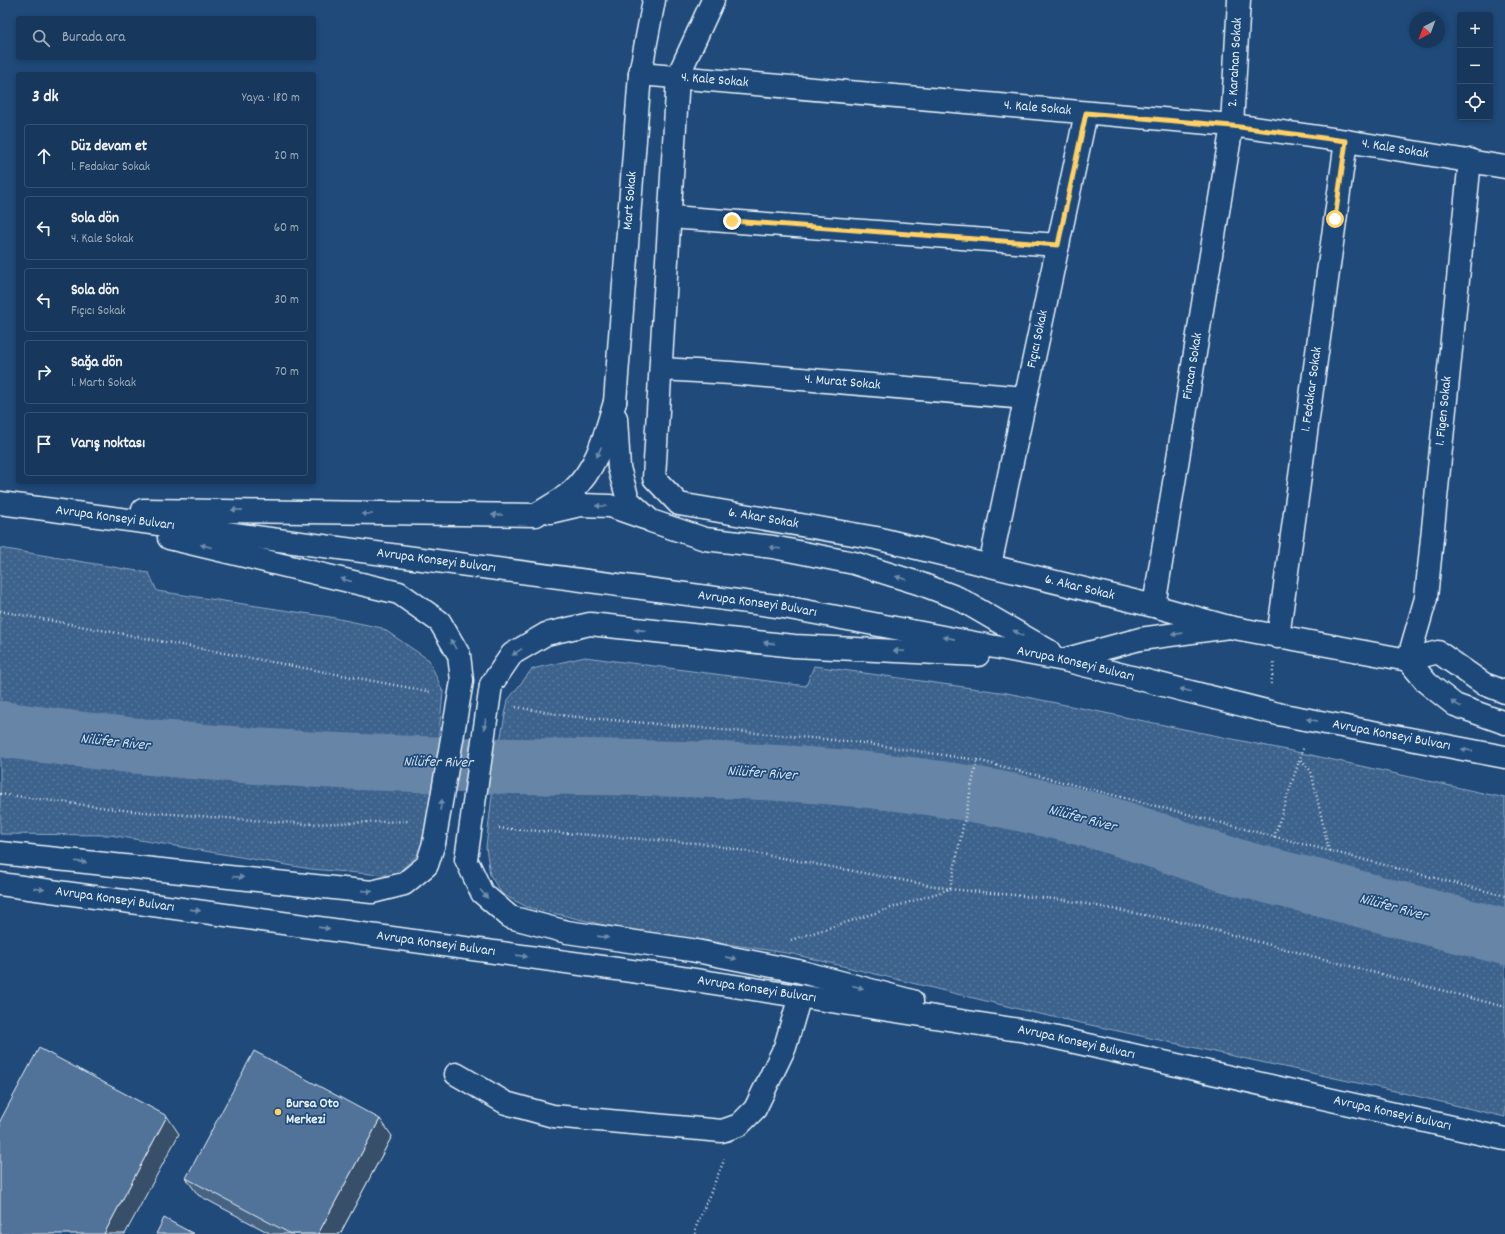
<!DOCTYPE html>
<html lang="tr">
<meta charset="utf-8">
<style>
body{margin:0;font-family:Dekko,sans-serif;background:#203f62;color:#f1f3f6}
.controls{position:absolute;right:12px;top:12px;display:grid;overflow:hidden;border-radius:4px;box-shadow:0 2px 6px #0003}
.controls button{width:36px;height:36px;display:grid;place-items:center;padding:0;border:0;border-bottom:1px solid #365272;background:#17385c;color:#f1f3f6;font:20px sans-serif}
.compass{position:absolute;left:1409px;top:12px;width:36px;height:36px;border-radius:50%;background:#17385c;box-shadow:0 2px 6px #0003;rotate:221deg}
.stop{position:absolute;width:12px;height:12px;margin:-9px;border:3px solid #ffd166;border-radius:50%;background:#fff}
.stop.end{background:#ffd166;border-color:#fff;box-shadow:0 1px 4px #0008}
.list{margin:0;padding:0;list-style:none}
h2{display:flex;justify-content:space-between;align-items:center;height:52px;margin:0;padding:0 16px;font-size:17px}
h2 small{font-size:13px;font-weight:400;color:#9eacbb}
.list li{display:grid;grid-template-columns:26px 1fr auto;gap:12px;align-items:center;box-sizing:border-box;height:64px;margin:0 8px 8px;padding:0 8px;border:1px solid #365272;border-radius:4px}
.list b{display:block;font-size:15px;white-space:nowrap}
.list p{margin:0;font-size:13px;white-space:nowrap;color:#9eacbb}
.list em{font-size:13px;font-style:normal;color:#9eacbb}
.icon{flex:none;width:22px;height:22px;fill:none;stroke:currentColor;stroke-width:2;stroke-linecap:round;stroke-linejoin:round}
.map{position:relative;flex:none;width:1505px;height:1234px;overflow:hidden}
.search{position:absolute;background:#17385c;box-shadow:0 2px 6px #0003;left:16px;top:16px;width:300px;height:44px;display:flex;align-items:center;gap:10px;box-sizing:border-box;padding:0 14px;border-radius:4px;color:#9eacbb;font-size:15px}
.panel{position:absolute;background:#17385c;box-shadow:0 2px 6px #0003;left:16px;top:72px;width:300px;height:412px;border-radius:4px}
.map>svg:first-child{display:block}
.grass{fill:url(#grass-dots);stroke:#92aac2}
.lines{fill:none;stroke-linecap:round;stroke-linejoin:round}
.river{stroke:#6685a7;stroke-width:56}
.minor-casing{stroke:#e8f1f8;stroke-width:25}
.major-casing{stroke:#e8f1f8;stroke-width:25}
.path{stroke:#e8f1f8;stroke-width:2.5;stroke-dasharray:1 3;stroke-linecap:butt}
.minor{stroke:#1f4a7a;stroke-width:22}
.major{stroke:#1f4a7a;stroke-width:22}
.major-bridge-casing{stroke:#e8f1f8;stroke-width:25;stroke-linecap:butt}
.major-bridge{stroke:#1f4a7a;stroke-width:22}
.wall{fill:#466384;stroke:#e8f1f8}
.shaded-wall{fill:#39506b;stroke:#e8f1f8}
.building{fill:#517399;stroke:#e8f1f8}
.oneway{fill:#6f8dac}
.route{stroke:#ffd166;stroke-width:5}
.poi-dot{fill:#ffd166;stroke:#1f4a7a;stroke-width:1.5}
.labels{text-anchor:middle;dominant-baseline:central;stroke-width:3.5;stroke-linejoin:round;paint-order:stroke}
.street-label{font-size:14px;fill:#e8f1f8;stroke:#1f4a7a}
.poi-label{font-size:14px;font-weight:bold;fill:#e8f1f8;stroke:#1f4a7a;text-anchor:start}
.water-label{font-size:15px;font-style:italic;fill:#d4e1ec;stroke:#1f4a7a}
</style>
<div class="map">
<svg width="1505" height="1234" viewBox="0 0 1505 1234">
<defs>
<pattern id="grass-dots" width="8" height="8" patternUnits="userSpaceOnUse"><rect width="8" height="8" fill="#3c628c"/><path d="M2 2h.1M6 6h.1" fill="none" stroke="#58799d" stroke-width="1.8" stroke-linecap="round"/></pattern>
</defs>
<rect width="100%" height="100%" fill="#1f4a7a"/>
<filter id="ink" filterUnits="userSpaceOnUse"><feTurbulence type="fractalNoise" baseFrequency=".025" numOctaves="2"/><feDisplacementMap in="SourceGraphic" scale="8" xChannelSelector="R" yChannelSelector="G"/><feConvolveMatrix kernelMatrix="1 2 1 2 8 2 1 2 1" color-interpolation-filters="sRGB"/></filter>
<g filter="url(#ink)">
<g class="grass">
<polygon points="0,548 149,573 157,591 330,617 382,628 429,660 443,692 430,825 422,850 395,876 311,869 110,835 0,834"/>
<polygon points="585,657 806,686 814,666 1007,693 1311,755 1505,798 1505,1117 1399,1092 1035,1013 793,954 604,925 527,907 502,894 490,875 486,847 496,761 508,700 532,669"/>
</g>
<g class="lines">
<path class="river" d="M0 729C152 751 306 762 459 765 604 768 751 766 896 783 964 791 1033 804 1099 822 1141 834 1181 850 1223 863 1255 873 1287 880 1319 888 1381 905 1443 921 1505 937"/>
<g class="minor-casing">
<g id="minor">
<path id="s1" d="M713 0 678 76 654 478 679 504 876 538 1154 606 1229 627 1408 660 1438 652 1484 684 1505 692"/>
<path id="s2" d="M640 74 1232 125 1346 141 1505 167"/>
<polyline points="1470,160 1426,598 1408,660 1427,683 1455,705 1505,723"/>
<polyline points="670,217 1058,245"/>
<path id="s3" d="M661 369 731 373 1025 398"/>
<path id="s4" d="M615 402 640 74 654 0"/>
<path id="s5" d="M990 565 1086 113"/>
<path id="s6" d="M1154 606 1232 125 1239 0"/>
<path id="s7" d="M1278 637 1346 141"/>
<polyline points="456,1074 506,1103 553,1116 722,1131 739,1125 755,1109 785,1047 800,996"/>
</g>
</g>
<g class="major-casing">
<g id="major">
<polyline points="616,418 619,468 628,500 651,521 705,539 773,547 854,563 921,584 958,598 1049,651"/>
<path id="s8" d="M0 503 784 607 1064 660 1278 714 1505 757"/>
<path d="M143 510 536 515C548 507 562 500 572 491 598 467 605 434 615 402"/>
<polyline points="550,512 580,505 610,506 644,518"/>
<polyline points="169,538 399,593 440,622 459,655 462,681"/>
<polyline points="1066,659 1140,639 1229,627"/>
<polyline points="491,685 512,654 546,634 590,624 794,646 978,655"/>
<polyline points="0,853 372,892 404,884 427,865 434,843"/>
<polyline points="466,859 482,893 510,917 567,932 691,950 798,971 912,1001"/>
<path id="s9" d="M0 884 675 977 1026 1031 1505 1139"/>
</g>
</g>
<g class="path">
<polyline points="0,611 432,692"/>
<polyline points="1271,684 1274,663"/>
<polyline points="516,707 568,716 856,742 977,760 1505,896"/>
<polyline points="1301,760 1311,771 1329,851"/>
<polyline points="0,794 131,811 307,824 410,821"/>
<polyline points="499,828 707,844 950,889 1065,900 1187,923 1505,1007"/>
<polyline points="1274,837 1304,746"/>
<polyline points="791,940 950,889 977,760"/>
<polyline points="695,1234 696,1227 725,1158"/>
</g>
<use href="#minor" class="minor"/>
<use href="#major" class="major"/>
<g class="major-bridge-casing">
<g id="major-bridge">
<polyline points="434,843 462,681"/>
<polyline points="466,859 491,685"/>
</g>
</g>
<use href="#major-bridge" class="major-bridge"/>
</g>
<polygon class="wall" points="392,1136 340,1234 271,1234 198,1195 186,1178"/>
<g class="shaded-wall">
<polygon points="167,1116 179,1134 125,1234 104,1234"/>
<polygon points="380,1119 392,1136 340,1234 318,1234"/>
</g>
<g class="building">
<polygon points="39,1048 167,1116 104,1234 0,1234 0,1121"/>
<polygon points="254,1051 380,1119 318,1234 291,1234 186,1178"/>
<polygon points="164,1218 194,1234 156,1234"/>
</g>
<defs><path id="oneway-solid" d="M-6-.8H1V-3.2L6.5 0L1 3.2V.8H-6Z"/></defs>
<g class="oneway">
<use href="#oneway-solid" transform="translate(599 452) rotate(114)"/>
<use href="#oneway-solid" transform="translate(601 506) rotate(-178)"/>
<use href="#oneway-solid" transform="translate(237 510) rotate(-179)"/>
<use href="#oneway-solid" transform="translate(367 514) rotate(-180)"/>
<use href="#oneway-solid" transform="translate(497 515) rotate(-180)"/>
<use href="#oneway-solid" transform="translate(206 546) rotate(-166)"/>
<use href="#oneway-solid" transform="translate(775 548) rotate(-170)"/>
<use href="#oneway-solid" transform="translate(901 578) rotate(-163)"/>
<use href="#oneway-solid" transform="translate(346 580) rotate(-166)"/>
<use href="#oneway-solid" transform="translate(640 630) rotate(-174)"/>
<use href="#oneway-solid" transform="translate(1018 633) rotate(-150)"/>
<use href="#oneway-solid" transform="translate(1177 634) rotate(172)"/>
<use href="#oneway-solid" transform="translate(949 638) rotate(-169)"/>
<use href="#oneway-solid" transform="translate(769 643) rotate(-174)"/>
<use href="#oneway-solid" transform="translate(453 644) rotate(-121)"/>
<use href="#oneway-solid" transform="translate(899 651) rotate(-177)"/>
<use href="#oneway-solid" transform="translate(517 652) rotate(146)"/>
<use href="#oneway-solid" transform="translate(1185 690) rotate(-166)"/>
<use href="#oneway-solid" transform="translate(1456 704) rotate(-151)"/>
<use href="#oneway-solid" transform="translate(1312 720) rotate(-169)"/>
<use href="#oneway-solid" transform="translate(485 724) rotate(98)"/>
<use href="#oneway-solid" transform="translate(1467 750) rotate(-169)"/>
<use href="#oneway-solid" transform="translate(441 805) rotate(-80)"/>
<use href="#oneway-solid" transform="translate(81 862) rotate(6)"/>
<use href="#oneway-solid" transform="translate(238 877) rotate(5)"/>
<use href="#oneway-solid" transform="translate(39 889) rotate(7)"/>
<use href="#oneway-solid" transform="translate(367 891) rotate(4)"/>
<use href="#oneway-solid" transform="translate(484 894) rotate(49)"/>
<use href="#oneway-solid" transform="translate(195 910) rotate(8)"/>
<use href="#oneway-solid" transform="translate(324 928) rotate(8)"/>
<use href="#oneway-solid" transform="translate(603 937) rotate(8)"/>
<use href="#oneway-solid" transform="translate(522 956) rotate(8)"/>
<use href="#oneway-solid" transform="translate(731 958) rotate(11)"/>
<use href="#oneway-solid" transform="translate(858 987) rotate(15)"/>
</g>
</g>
<g class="lines" filter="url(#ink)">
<polyline class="route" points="732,221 1058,245 1086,113 1232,126 1346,141 1335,219"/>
</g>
<circle class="poi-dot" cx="278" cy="1112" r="4"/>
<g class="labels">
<g class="street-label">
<text stroke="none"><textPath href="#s6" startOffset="550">2. Karahan Sokak</textPath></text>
<text stroke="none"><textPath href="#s2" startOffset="75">4. Kale Sokak</textPath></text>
<text stroke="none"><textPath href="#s2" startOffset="399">4. Kale Sokak</textPath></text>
<text stroke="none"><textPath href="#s2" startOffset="759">4. Kale Sokak</textPath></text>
<text stroke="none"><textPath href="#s4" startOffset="202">Mart Sokak</textPath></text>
<text stroke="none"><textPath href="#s5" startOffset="231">Fıçıcı Sokak</textPath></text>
<text stroke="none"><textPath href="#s6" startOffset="243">Fincan Sokak</textPath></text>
<text stroke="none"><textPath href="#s3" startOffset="182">4. Murat Sokak</textPath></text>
<text stroke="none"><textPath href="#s7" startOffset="250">1. Fedakar Sokak</textPath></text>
<text transform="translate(1444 411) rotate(-84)">1. Figen Sokak</text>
<text stroke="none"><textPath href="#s8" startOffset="116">Avrupa Konseyi Bulvarı</textPath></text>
<text stroke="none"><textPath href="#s1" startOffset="608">6. Akar Sokak</textPath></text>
<text stroke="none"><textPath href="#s8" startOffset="440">Avrupa Konseyi Bulvarı</textPath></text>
<text stroke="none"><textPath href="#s1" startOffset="932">6. Akar Sokak</textPath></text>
<text stroke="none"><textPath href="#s8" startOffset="764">Avrupa Konseyi Bulvarı</textPath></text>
<text stroke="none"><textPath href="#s8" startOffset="1088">Avrupa Konseyi Bulvarı</textPath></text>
<text stroke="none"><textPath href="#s8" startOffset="1412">Avrupa Konseyi Bulvarı</textPath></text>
<text stroke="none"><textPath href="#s9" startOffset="116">Avrupa Konseyi Bulvarı</textPath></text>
<text stroke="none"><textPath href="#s9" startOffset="440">Avrupa Konseyi Bulvarı</textPath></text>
<text stroke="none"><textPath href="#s9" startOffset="764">Avrupa Konseyi Bulvarı</textPath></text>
<text stroke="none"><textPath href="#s9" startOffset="1088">Avrupa Konseyi Bulvarı</textPath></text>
<text stroke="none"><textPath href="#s9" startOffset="1412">Avrupa Konseyi Bulvarı</textPath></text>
</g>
<g class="poi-label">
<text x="286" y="1104">Bursa Oto<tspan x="286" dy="16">Merkezi</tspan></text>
</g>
<g class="water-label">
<text transform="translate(115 743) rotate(6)">Nilüfer River</text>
<text transform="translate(438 763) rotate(1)">Nilüfer River</text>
<text transform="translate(762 774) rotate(4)">Nilüfer River</text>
<text transform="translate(1082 819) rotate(15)">Nilüfer River</text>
<text transform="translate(1393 908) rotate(15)">Nilüfer River</text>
</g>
</g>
</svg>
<div class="controls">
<button>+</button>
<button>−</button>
<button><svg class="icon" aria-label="locate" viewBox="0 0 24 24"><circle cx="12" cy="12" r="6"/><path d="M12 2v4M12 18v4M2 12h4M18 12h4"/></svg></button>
</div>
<svg class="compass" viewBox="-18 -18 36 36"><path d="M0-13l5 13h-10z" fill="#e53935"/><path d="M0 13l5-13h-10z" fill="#9eacbb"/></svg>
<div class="stop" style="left:1335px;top:219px"></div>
<div class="stop end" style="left:732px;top:221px"></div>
<div class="search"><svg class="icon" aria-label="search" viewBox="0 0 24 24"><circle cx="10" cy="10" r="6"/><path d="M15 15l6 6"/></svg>Burada ara</div>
<section class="panel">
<h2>3 dk<small>Yaya · 180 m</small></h2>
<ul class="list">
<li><svg class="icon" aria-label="ahead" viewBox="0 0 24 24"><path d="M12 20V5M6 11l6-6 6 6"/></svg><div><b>Düz devam et</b><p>1. Fedakar Sokak</p></div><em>20 m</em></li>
<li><svg class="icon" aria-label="left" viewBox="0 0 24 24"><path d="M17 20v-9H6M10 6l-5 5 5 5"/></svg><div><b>Sola dön</b><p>4. Kale Sokak</p></div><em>60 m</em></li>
<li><svg class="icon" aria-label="left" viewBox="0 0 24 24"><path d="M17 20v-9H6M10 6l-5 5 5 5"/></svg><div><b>Sola dön</b><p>Fıçıcı Sokak</p></div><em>30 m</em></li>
<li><svg class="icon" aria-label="right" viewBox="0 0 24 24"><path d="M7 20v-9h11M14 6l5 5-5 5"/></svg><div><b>Sağa dön</b><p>1. Martı Sokak</p></div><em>70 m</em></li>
<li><svg class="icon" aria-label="arrive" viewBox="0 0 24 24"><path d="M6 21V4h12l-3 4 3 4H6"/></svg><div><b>Varış noktası</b></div></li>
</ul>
</section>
</div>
